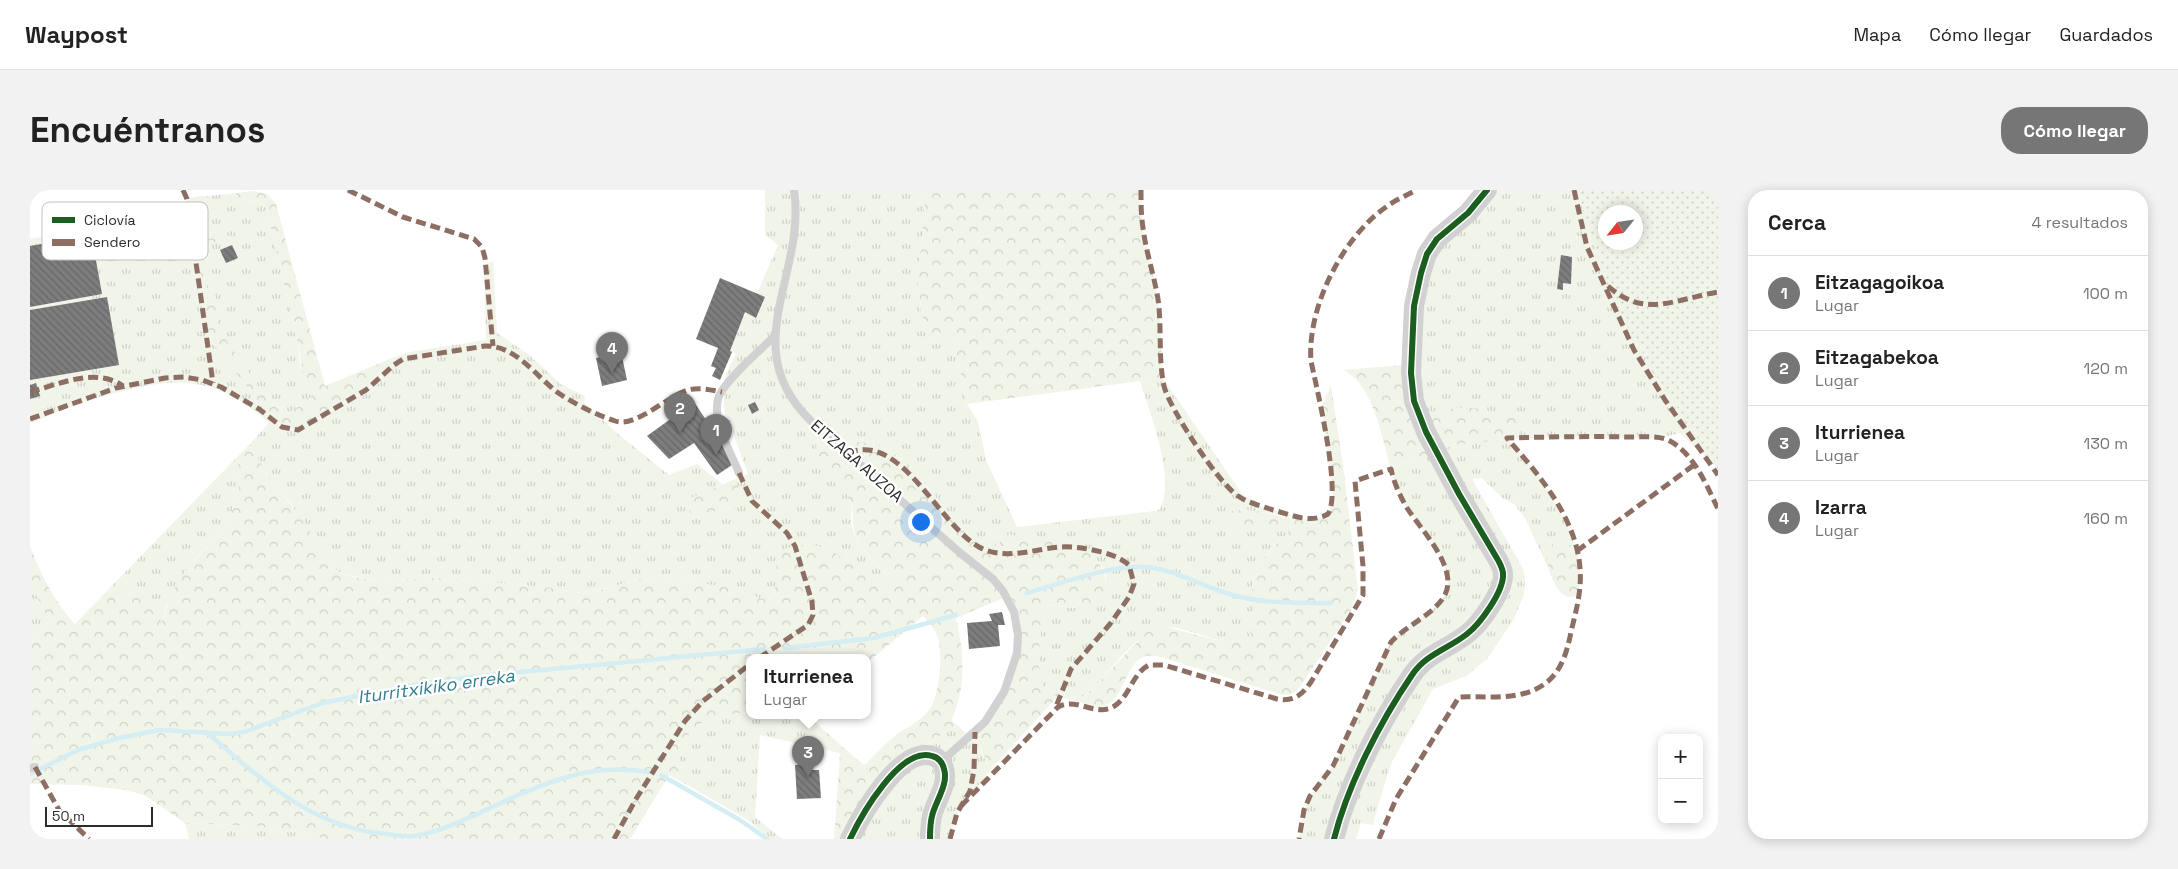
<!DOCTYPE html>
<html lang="es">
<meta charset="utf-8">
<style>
body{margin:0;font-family:"Space Grotesk",sans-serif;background:#f2f2f2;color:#222}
.controls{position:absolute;right:15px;bottom:15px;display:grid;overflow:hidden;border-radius:10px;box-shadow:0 2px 12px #0003}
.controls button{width:45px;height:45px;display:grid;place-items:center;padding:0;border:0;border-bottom:1px solid #e0e0e0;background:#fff;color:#222;font:25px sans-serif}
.compass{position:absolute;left:1568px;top:15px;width:45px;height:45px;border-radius:50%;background:#fff;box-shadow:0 2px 12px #0003;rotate:240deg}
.scale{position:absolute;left:15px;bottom:12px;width:108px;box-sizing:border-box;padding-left:5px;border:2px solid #2c2c2c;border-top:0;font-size:14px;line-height:18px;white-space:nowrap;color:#2c2c2c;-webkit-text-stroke:4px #fff;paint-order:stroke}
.you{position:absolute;left:890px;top:331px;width:18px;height:18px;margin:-12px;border:4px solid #fff;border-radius:50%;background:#1a73e8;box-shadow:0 0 0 8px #1a73e833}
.badge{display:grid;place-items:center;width:32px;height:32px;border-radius:50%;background:#767676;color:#fff;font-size:16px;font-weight:700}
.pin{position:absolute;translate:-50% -41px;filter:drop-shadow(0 1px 2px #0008)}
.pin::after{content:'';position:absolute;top:26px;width:18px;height:15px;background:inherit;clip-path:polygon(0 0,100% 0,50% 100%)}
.popup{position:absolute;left:716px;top:464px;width:125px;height:65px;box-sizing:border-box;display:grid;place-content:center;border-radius:10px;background:#fff;filter:drop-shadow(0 1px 4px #0005);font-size:16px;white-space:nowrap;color:#767676}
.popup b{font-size:19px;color:#222}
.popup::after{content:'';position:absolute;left:50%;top:100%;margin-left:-10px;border:10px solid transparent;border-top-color:#fff}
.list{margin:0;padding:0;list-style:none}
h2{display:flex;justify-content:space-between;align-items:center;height:65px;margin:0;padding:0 20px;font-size:21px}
h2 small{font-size:16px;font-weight:400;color:#767676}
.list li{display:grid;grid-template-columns:32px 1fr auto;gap:15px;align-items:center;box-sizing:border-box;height:75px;padding:0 20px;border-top:1px solid #e0e0e0}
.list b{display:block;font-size:19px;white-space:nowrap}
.list p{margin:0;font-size:16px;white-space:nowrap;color:#767676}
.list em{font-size:16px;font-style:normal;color:#767676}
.map{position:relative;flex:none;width:1688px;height:649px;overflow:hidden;border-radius:20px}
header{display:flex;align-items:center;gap:30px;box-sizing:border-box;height:70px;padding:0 25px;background:#fff;border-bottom:1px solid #e0e0e0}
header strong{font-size:24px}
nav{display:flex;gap:28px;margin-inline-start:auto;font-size:18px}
.intro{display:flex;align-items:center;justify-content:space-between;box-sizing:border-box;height:120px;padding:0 30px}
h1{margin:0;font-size:35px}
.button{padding:12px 22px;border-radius:20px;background:#767676;color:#fff;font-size:18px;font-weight:700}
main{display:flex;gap:30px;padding:0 30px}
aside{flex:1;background:#fff;border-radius:20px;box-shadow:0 2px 12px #0003}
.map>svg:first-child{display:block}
.grass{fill:url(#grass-tufts);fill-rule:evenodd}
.forest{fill:url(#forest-crowns)}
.park{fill:url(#park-dots);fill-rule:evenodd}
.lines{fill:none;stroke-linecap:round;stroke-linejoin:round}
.stream{stroke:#d4eef3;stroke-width:4.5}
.building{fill:url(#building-back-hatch)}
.service{stroke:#d1d1d1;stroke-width:8}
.tertiary{stroke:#d1d1d1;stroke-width:20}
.quiet{stroke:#8d6e63;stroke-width:5;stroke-dasharray:10 5;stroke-linecap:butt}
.cycleway-casing{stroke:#fff;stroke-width:9}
.cycleway{stroke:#1b5e20;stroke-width:6}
.labels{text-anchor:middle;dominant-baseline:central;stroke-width:5;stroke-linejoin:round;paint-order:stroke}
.street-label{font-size:16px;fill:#2c2c2c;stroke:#fff}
.water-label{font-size:18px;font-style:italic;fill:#317e8e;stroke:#fff}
.key{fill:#fff;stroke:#c0c0c0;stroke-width:1}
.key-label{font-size:14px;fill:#2c2c2c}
</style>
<header>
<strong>Waypost</strong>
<nav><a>Mapa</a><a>Cómo llegar</a><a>Guardados</a></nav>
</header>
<div class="intro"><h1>Encuéntranos</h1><a class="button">Cómo llegar</a></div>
<main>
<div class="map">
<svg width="1688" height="649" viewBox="0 0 1688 649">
<defs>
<pattern id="grass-tufts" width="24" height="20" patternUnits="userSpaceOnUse" patternTransform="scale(1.25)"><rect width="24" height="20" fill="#f1f4e9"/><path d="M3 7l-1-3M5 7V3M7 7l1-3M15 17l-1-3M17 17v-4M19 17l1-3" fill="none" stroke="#cfd1c8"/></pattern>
<pattern id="forest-crowns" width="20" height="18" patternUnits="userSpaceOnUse" patternTransform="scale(1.25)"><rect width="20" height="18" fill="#f1f4e9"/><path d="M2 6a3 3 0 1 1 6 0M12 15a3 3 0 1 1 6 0" fill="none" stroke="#cfd1c8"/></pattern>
<pattern id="park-dots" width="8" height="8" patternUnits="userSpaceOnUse" patternTransform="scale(1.25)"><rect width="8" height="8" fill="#f1f4e9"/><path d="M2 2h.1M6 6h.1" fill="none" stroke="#cfd1c8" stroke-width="1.8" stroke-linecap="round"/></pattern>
<pattern id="building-back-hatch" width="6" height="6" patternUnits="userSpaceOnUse" patternTransform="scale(1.25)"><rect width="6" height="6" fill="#7d7d7d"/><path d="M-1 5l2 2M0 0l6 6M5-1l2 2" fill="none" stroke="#676767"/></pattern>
</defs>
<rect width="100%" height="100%" fill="#fff"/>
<g class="grass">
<path d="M735 0H896L888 90 891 120 899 152 923 146 937 214 948 232 956 270 987 337 1125 321 1130 319C1146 287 1120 224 1110 191L1133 188 1212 304 1231 316 1277 329 1209 319 1261 340C1247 353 1231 367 1224 385 1216 407 1241 457 1197 453 1185 450 1148 436 1138 437 1100 441 1077 493 1046 511L1016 504C1004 486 1010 434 1017 415L1044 418 1073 405C1087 369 1051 359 1024 353 1007 350 992 346 975 344L971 352 964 356C926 348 897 285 864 263 848 253 841 255 824 252 814 250 804 247 794 246L787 250C783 277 811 287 820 309 823 318 820 327 822 336 827 358 847 374 861 390L850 399 806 364 747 396 743 406 732 409 667 392 609 389 557 404 515 397 407 388 349 391 312 384 304 378 295 367 262 315 244 294 219 255 239 233C193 192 157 185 98 200 82 204 66 207 50 213 33 219 17 227 0 233V49L143 25 147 31 156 30 180 149 243 230 252 237 262 240 279 234 339 199 364 175 362 168 380 162 456 150 454 76 463 71 467 143 498 164 532 195 555 206 554 213 588 244 639 285 667 274 692 294 670 305 660 323 702 319 711 304 705 289 718 284 694 219V188L706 164 700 161 715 122 726 128 735 107 727 103 748 55 735 45Z"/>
<path d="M1447 0H1688V279L1650 243 1630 248H1490C1490 234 1486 229 1473 224L1401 230 1379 225 1378 110 1430 19ZM1576 22H1606V52H1576Z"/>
<path d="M207 3 204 5 207 9 230 11 236 16 268 154 270 174 285 203 257 225 239 211 196 152 188 136 185 104 177 94 185 88 177 87V71L174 56 199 46 172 50C170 34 165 18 179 6Z"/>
<path d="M1477 248C1511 288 1529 311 1547 361L1543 357 1518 363 1521 384 1495 328 1484 314 1471 307 1452 288 1442 289 1492 377 1495 387 1494 404 1484 429 1457 469 1436 486 1403 499 1362 572 1355 592 1343 635 1331 633 1326 649H1269L1274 620 1280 606 1303 576 1361 452C1376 436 1401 426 1413 408 1432 381 1391 340 1377 318 1370 306 1364 293 1361 279L1423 255Z"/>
<path d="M208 266 209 296 198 335 165 369 136 417 131 434C119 411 102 400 76 402Z"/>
<polygon points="0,393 19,429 15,440 0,452"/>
<path d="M719 522V526H778L815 559 810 563 730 545 725 627 752 649H739L718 630 647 589C652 534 668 528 719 522Z"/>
<polygon points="927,535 948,555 960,580 929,621 918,649 815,649 889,557 902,551"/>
<polygon points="155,633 225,636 272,643 296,649 159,649"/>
</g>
<g class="forest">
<polygon points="896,0 1111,0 1113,38 1126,98 1130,131 1133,188 937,214 923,146 899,152 891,120 888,90"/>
<path d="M222 1 237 4 246 14 295 196 362 168 364 175 336 200 268 240 255 238 243 230 185 156 178 142 156 30 146 31 143 25C151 10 162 5 179 6 166 17 170 34 172 50L203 45 174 56 177 71V87L184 86 186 88 177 94 185 104 188 136 194 147 239 211 257 225 285 203 273 183 268 154 236 16 230 11 207 9 204 6 207 3Z"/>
<path d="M1372 175 1401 230C1406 226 1411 222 1418 220 1434 213 1469 222 1485 228L1490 238V248L1423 255 1361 279C1352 250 1344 194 1313 180Z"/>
<path d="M1301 196 1314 282 1328 400 1321 420 1270 497 1262 504 1253 505 1127 466C1092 459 1099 515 1069 517 1062 517 1053 513 1046 511L1060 501 1118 441 1133 436 1197 453C1240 457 1216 408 1224 385 1231 367 1247 354 1260 340L1205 336 1197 328 1198 323C1222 311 1269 341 1298 324L1303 309 1302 299 1291 216Z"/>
<path d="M794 246 824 252 844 253 862 262 879 275C896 294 942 360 968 355L975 344C997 346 1037 352 1057 362 1077 373 1086 408 1059 416 1045 420 1031 415 1017 415 1010 435 1004 486 1016 504L1027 507 960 580 952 561 941 546 972 507 988 445 976 407 926 428C934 461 937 499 921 530L927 535 902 551 889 557 815 649H804L810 563 815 559 834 575C844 567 852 557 862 548 874 538 889 533 899 520 910 505 913 465 908 448 905 440 899 432 893 426L837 473V468H719V522C668 528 652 534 647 589L639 585 600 649H296L272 643 225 636 155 633 114 605 96 600 52 595 0 594V452L15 440 19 430 0 393V356C11 385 24 411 45 434L76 402C105 400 117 410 131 433L142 403 157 378 198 335 209 296 208 266 219 255 244 294 271 327 295 367 304 378 312 384 324 387 349 391 407 388 515 397 557 404 609 389 667 392 715 401 732 409 743 406 745 403 747 361C759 358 770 354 782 355 805 356 833 385 850 399L861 389C850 378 838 367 830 354 819 338 826 324 820 309 813 291 778 271 788 250Z"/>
<path d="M705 289C708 298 716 310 707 318L660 324 658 309Z"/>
<path d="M1526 352 1537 353 1547 361 1550 379 1549 404C1528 421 1505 361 1526 352Z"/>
</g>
<path class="park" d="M1548 0H1688V279C1656 230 1621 181 1594 130 1573 89 1561 44 1548 0ZM1576 22H1606V52H1576Z"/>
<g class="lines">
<g class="stream">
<path d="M997 403C1033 393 1079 375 1116 377 1147 380 1173 397 1203 405 1235 414 1268 413 1301 413"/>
<polyline points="755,458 844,448 926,425"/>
<path d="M176 542C230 588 283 639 357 644 366 645 375 647 384 646 421 640 459 617 493 603 536 585 572 574 618 582"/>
<polyline points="0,584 48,560 89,548 130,540 200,544 214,542 292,513 384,495 449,486 734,459"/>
<polyline points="631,585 710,630 737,649"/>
</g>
</g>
<g class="building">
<polygon points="73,43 77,63 65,65 72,104 0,117 0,56"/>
<polygon points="202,55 208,68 196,73 190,60"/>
<polygon points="1531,65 1542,67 1541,94 1533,93 1533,100 1527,99"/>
<polygon points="690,88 735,107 726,128 715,122 700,161 702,162 690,190 682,186 686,178 681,176 688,158 666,149"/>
<polygon points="77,107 89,175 0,190 0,120"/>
<polygon points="591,162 597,190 572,196 566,168"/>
<polygon points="6,193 10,206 0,209 0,195"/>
<polygon points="664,212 705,273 687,285 664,253 639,269 617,246"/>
<polygon points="725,212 729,220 722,224 718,215"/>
<polygon points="972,422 975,435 968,435 970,456 939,459 937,433 962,431 959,424"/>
<polygon points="778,574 778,580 789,580 791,608 767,609 765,575"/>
</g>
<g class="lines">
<g class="service">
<path d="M764 0C777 85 704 158 782 232L929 362 963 389 973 401 984 422 988 445 987 463 974 502 955 532 911 572"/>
<path d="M709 283C701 262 682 234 688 209 692 193 732 158 745 146"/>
<polyline points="0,578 5,577"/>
</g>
<g class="tertiary">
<path d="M820 649C831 626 870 556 902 566 908 567 913 573 914 579 919 594 905 612 902 626 900 634 900 641 900 649"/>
<path d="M1304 649C1318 594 1350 532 1382 485 1396 464 1418 459 1437 444 1450 434 1474 401 1473 384 1473 379 1470 374 1468 370L1429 304 1396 242 1384 211 1381 183 1384 116 1391 83 1397 64 1407 49 1438 23 1457 0"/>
</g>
<g class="quiet">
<polyline points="153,0 157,9 183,193"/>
<polyline points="318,0 373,27 444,49 452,57 455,68 463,156"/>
<path d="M1111 0C1111 13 1111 25 1113 38 1116 62 1124 85 1128 109 1132 138 1128 168 1134 196 1139 218 1189 294 1208 306 1218 313 1232 316 1243 320 1262 325 1280 334 1298 324 1312 302 1287 200 1281 171 1277 118 1312 48 1356 17 1365 10 1376 6 1386 0"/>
<polyline points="1544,0 1557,57 1604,160 1635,210 1688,285"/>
<path d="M1578 96C1614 129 1646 109 1688 102"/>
<path d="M0 202C29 194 66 177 93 196"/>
<path d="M0 229 86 198 135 188 154 187 172 190 191 197 229 219 252 237 268 240 336 200 364 175 373 169 455 156C485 155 505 185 527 202 544 214 565 224 585 231 606 238 637 206 658 200 669 197 681 200 692 202"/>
<path d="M818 263C871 241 908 334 949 357 974 371 1004 359 1030 357 1045 356 1058 359 1072 362 1082 365 1091 368 1099 375L1104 394 1099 407 1080 434 1041 479 1025 519"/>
<polyline points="709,283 722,311 757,343 765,356 782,412 783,425 778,435 729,468"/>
<polyline points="1547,361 1664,275"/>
<polyline points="5,577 29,620 59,649"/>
<path d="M931 616 1028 517C1045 507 1063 525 1081 518 1100 509 1101 484 1119 475H1134L1247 509C1264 512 1272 505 1281 492L1333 405V376L1325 291 1361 279C1364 293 1370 306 1377 318 1391 340 1432 381 1413 408 1402 425 1376 436 1361 452L1303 576 1280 606 1274 620 1269 649"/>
<polyline points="584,649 606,609 655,531 673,511 719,475"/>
<polyline points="920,649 927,623 940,601 944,580 945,542"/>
<path d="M1349 649 1366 609 1429 507C1453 506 1482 510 1504 500 1529 489 1536 467 1541 442 1546 421 1552 400 1550 378 1546 327 1509 285 1477 248 1517 247 1558 246 1599 247 1612 247 1629 245 1640 251 1664 264 1677 296 1688 319"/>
</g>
<g class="cycleway-casing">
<g id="cycleway">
<path d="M820 649C831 626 870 556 902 566 908 567 913 573 914 579 919 594 905 612 902 626 900 634 900 641 900 649"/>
<path d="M1304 649C1318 594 1350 532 1382 485 1396 464 1418 459 1437 444 1450 434 1474 401 1473 384 1473 379 1470 374 1468 370L1429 304 1396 242 1384 211 1381 183 1384 116 1391 83 1397 64 1407 49 1438 23 1457 0"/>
</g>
</g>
<use href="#cycleway" class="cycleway"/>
</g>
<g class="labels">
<g class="street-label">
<text transform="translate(827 271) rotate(41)">EITZAGA AUZOA</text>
</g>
<g class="water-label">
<text transform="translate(406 496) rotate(-8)">Iturritxikiko erreka</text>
</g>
</g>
<rect x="12" y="12" width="166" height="58" rx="8" class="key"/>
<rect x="22" y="27" width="23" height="6" fill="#1b5e20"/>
<rect x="22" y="49" width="23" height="7" fill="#8d6e63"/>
<g class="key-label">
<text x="54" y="35">Ciclovía</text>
<text x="54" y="57">Sendero</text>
</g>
</svg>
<div class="controls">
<button>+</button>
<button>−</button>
</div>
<svg class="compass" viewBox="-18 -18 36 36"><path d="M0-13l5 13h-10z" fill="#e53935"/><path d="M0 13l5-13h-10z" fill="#767676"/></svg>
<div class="scale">50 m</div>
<div class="you"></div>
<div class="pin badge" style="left:686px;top:265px">1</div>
<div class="pin badge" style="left:650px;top:243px">2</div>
<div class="pin badge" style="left:778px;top:587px">3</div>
<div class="popup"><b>Iturrienea</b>Lugar</div>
<div class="pin badge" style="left:582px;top:183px">4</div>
</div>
<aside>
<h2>Cerca<small>4 resultados</small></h2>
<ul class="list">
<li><span class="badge">1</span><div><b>Eitzagagoikoa</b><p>Lugar</p></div><em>100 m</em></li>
<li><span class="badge">2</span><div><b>Eitzagabekoa</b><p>Lugar</p></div><em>120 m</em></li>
<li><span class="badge">3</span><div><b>Iturrienea</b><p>Lugar</p></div><em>130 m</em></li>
<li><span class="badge">4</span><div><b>Izarra</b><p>Lugar</p></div><em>160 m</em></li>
</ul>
</aside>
</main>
